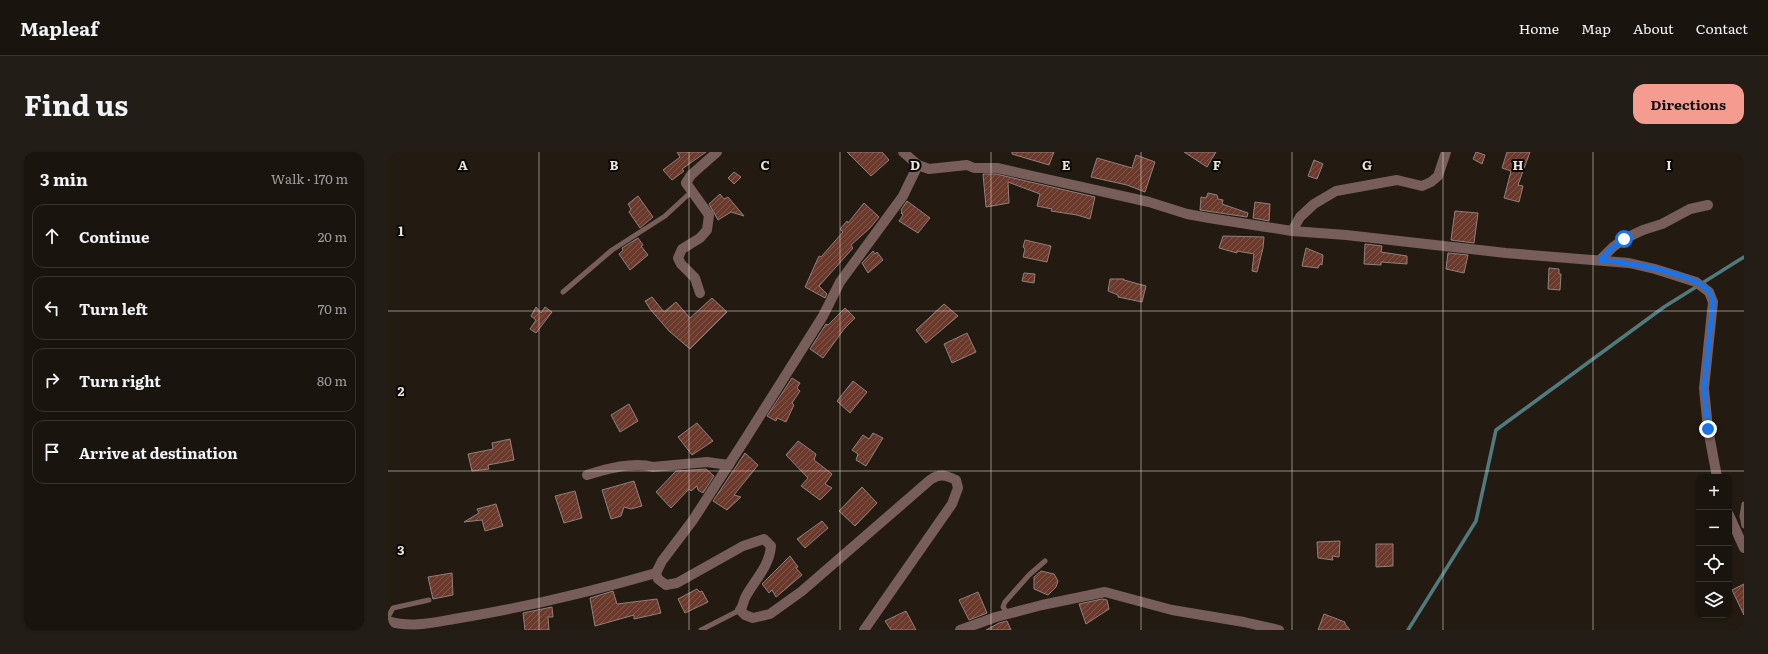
<!DOCTYPE html>
<meta charset="utf-8">
<style>
body{margin:0;font-family:Literata,serif;background:#231d17;color:#f1f3f6}
.controls{position:absolute;right:12px;bottom:12px;display:grid;overflow:hidden;border-radius:8px;box-shadow:0 1px 3px #0004}
.controls button{width:36px;height:36px;display:grid;place-items:center;padding:0;border:0;border-bottom:1px solid #38332e;background:#1a140e;color:#f1f3f6;font:20px sans-serif}
.stop{position:absolute;width:12px;height:12px;margin:-9px;border:3px solid #1a73e8;border-radius:50%;background:#fff}
.stop.end{background:#1a73e8;border-color:#fff;box-shadow:0 1px 4px #0008}
.list{margin:0;padding:0;list-style:none}
h2{display:flex;justify-content:space-between;align-items:center;height:52px;margin:0;padding:0 16px;font-size:17px}
h2 small{font-size:13px;font-weight:400;color:#9f9e9e}
.list li{display:grid;grid-template-columns:26px 1fr auto;gap:12px;align-items:center;box-sizing:border-box;height:64px;margin:0 8px 8px;padding:0 8px;border:1px solid #38332e;border-radius:12px}
.list b{display:block;font-size:15px;white-space:nowrap}
.list em{font-size:13px;font-style:normal;color:#9f9e9e}
.icon{flex:none;width:22px;height:22px;fill:none;stroke:currentColor;stroke-width:2;stroke-linecap:round;stroke-linejoin:round}
.map{position:relative;flex:none;width:1356px;height:478px;overflow:hidden;border-radius:12px}
header{display:flex;align-items:center;gap:24px;box-sizing:border-box;height:56px;padding:0 20px;background:#1a140e;border-bottom:1px solid #38332e}
header strong{font-size:19px}
nav{display:flex;gap:22px;margin-inline-start:auto;font-size:14px}
.intro{display:flex;align-items:center;justify-content:space-between;box-sizing:border-box;height:96px;padding:0 24px}
h1{margin:0;font-size:28px}
.button{padding:10px 18px;border-radius:12px;background:#f59c91;color:#111;font-size:14px;font-weight:700}
main{display:flex;gap:24px;padding:0 24px}
aside{flex:1;background:#1a140e;border-radius:12px;box-shadow:0 1px 3px #0004}
.map>svg:first-child{display:block}
.lines{fill:none;stroke-linecap:round;stroke-linejoin:round}
.stream{stroke:#507a7e;stroke-width:3.5}
.building{fill:url(#building-hatch);stroke:#90807c}
.lane{stroke:#775e5b;stroke-width:5}
.street{stroke:#775e5b;stroke-width:10}
.route{stroke:#1a73e8;stroke-width:5}
.grid{fill:none;stroke:#e9e4de;stroke-width:1;stroke-opacity:0.55}
.grid-label{font-size:13px;text-anchor:middle;font-weight:bold;fill:#e9e4de;stroke:#0a0704;stroke-width:4;stroke-linejoin:round;paint-order:stroke}
</style>
<header>
<strong>Mapleaf</strong>
<nav><a>Home</a><a>Map</a><a>About</a><a>Contact</a></nav>
</header>
<div class="intro"><h1>Find us</h1><a class="button">Directions</a></div>
<main>
<aside>
<h2>3 min<small>Walk · 170 m</small></h2>
<ul class="list">
<li><svg class="icon" aria-label="ahead" viewBox="0 0 24 24"><path d="M12 20V5M6 11l6-6 6 6"/></svg><div><b>Continue</b></div><em>20 m</em></li>
<li><svg class="icon" aria-label="left" viewBox="0 0 24 24"><path d="M17 20v-9H6M10 6l-5 5 5 5"/></svg><div><b>Turn left</b></div><em>70 m</em></li>
<li><svg class="icon" aria-label="right" viewBox="0 0 24 24"><path d="M7 20v-9h11M14 6l5 5-5 5"/></svg><div><b>Turn right</b></div><em>80 m</em></li>
<li><svg class="icon" aria-label="arrive" viewBox="0 0 24 24"><path d="M6 21V4h12l-3 4 3 4H6"/></svg><div><b>Arrive at destination</b></div></li>
</ul>
</aside>
<div class="map">
<svg width="1356" height="478" viewBox="0 0 1356 478">
<defs>
<pattern id="building-hatch" width="6" height="6" patternUnits="userSpaceOnUse"><rect width="6" height="6" fill="#6c392d"/><path d="M-1 1l2-2M0 6l6-6M5 7l2-2" fill="none" stroke="#81564b"/></pattern>
</defs>
<rect width="100%" height="100%" fill="#231b12"/>
<g class="lines">
<polyline class="stream" points="1020,478 1088,369 1108,278 1276,155 1356,105"/>
</g>
<g class="building">
<polygon points="289,0 318,0 294,17 296,19 284,28 275,18 292,5"/>
<polygon points="459,0 494,0 501,8 483,24"/>
<polygon points="624,0 666,0 661,13 624,2"/>
<polygon points="796,0 828,0 819,15"/>
<polygon points="1088,0 1097,3 1094,12 1085,7"/>
<polygon points="1119,0 1142,0 1130,33 1135,34 1131,50 1116,46 1123,19 1114,16"/>
<polygon points="748,3 767,10 757,40 739,33 703,25 709,6 744,16"/>
<polygon points="926,8 935,12 929,27 920,24"/>
<polygon points="346,20 353,25 346,32 340,26"/>
<polygon points="595,22 608,22 707,45 702,67 689,63 663,59 664,57 649,54 652,42 620,30 621,51 598,55"/>
<polygon points="820,41 829,43 830,47 835,48 834,52 860,61 859,65 812,58 813,45 818,46"/>
<polygon points="332,42 336,47 340,45 356,64 343,60 330,68 321,52"/>
<polygon points="250,44 265,65 252,76 241,60 243,57 240,52"/>
<polygon points="519,49 542,66 530,81 511,69 515,63 513,61 514,60 513,58"/>
<polygon points="867,50 882,52 881,69 865,66"/>
<polygon points="476,51 491,65 482,76 463,93 465,96 431,134 439,142 437,146 417,135 431,104 433,105 455,80 452,77 459,69 460,71"/>
<polygon points="1067,59 1090,61 1086,91 1063,88"/>
<polygon points="835,84 876,85 875,96 869,120 864,119 866,102 849,99 849,101 831,96"/>
<polygon points="250,86 255,93 253,94 260,103 242,118 231,102 235,98 234,96"/>
<polygon points="637,88 663,94 659,110 635,105 637,97 635,95"/>
<polygon points="977,92 994,94 993,100 1019,104 1019,112 993,110 993,113 976,112"/>
<polygon points="918,96 935,103 934,113 932,112 930,116 914,114"/>
<polygon points="485,99 487,102 489,100 495,108 480,121 474,111"/>
<polygon points="1060,101 1080,103 1076,121 1058,117"/>
<polygon points="1161,116 1171,117 1171,122 1173,122 1172,138 1160,137"/>
<polygon points="636,121 647,122 646,131 634,129"/>
<polygon points="722,127 736,127 736,128 758,134 754,150 730,145 730,143 720,139"/>
<polygon points="264,145 276,160 288,150 302,166 324,146 339,160 302,197 281,179 262,157 257,149"/>
<polygon points="556,152 570,164 538,191 528,178"/>
<polygon points="148,155 153,161 157,155 164,160 148,181 142,177 148,168 143,164"/>
<polygon points="457,156 467,166 456,177 435,206 422,197 438,172 440,173"/>
<polygon points="579,181 588,200 564,211 556,192"/>
<polygon points="404,226 412,231 409,236 412,239 404,251 406,253 398,270 389,266 388,269 379,264"/>
<polygon points="465,229 479,240 462,261 449,249"/>
<polygon points="241,252 250,269 232,280 223,263"/>
<polygon points="309,271 325,289 304,303 290,285"/>
<polygon points="485,281 495,286 478,314 468,308 470,302 464,298 475,283 481,287"/>
<polygon points="122,287 126,308 100,313 101,317 84,319 80,302 105,297 104,291"/>
<polygon points="410,289 428,302 426,308 444,322 437,332 444,336 432,348 413,334 420,326 398,303"/>
<polygon points="357,301 370,313 346,343 353,345 339,358 325,349"/>
<polygon points="318,317 326,324 315,341 310,338 309,334 303,339 301,337 283,356 268,340 288,319"/>
<polygon points="246,329 254,354 243,357 236,355 233,364 223,367 214,338"/>
<polygon points="474,335 489,351 467,374 451,359"/>
<polygon points="187,339 194,366 176,371 167,344"/>
<polygon points="108,352 115,374 97,379 94,368 76,370 91,361 89,357"/>
<polygon points="434,369 440,376 417,396 409,387"/>
<polygon points="952,389 951,405 944,404 945,408 930,406 929,390"/>
<polygon points="988,392 1005,392 1005,414 988,415"/>
<polygon points="402,404 410,415 408,416 414,423 388,445 384,438 381,441 374,432"/>
<polygon points="653,419 666,422 670,429 668,435 660,443 646,437 646,425"/>
<polygon points="64,421 65,443 45,447 40,425"/>
<polygon points="1356,432 1356,463 1344,438"/>
<polygon points="309,437 312,440 314,439 320,450 297,461 290,447"/>
<polygon points="225,439 229,452 269,447 273,461 246,467 246,463 207,474 202,446"/>
<polygon points="590,440 599,461 581,468 571,448"/>
<polygon points="714,447 719,448 721,457 698,472 691,452"/>
<polygon points="164,455 165,465 160,465 161,478 137,478 135,461"/>
<polygon points="518,459 528,478 503,478 497,469"/>
<polygon points="936,462 957,470 957,472 962,478 930,478"/>
<polygon points="619,469 623,478 598,478 611,471"/>
</g>
<g class="lines">
<g class="lane">
<polyline points="175,140 224,98 277,64 303,40"/>
<polyline points="1356,352 1354,364 1356,374"/>
<polyline points="620,462 615,455 617,450 641,423 657,409"/>
<polyline points="0,465 5,456 41,448"/>
<polyline points="313,478 352,458"/>
</g>
<g class="street">
<polyline points="515,0 530,13 541,17 579,13 586,16 609,16 761,50 799,62 821,66 904,79 958,83 1118,101 1241,111 1267,117 1308,130 1321,140 1325,150 1316,236 1320,277 1329,325"/>
<polyline points="904,79 912,65 926,52 948,39 1009,28 1034,34 1043,30 1050,24 1058,0"/>
<polyline points="1212,108 1225,95 1236,87 1255,78 1274,72 1302,57 1320,53"/>
<polyline points="312,141 307,126 293,112 290,106 294,97 312,86 319,78 321,63 298,31 303,23 329,0"/>
<path d="M199 323C218 317 246 309 265 315L319 310 341 313"/>
<polyline points="1341,363 1356,396"/>
<path d="M0 469C22 476 44 471 66 467 134 456 202 440 268 421"/>
<path d="M476 478 564 352 570 336 568 328C557 323 552 321 542 328L414 439 382 462 365 466 357 463 352 458C356 453 355 449 358 444 367 428 382 413 383 394L376 387 355 394 289 431 278 433 270 427 268 421 274 409 305 368 358 286 435 164 452 130 515 44 530 13"/>
<polyline points="572,478 608,465 654,453 717,440 784,458 856,470 891,478"/>
</g>
</g>
<g class="lines">
<path class="route" d="M1236 87 1225 95 1212 108C1235 110 1310 121 1322 141 1323 143 1324 147 1325 150L1316 236 1320 277"/>
</g>
<path class="grid" d="M151 0V478M301 0V478M452 0V478M603 0V478M753 0V478M904 0V478M1055 0V478M1205 0V478M0 159H1356M0 319H1356"/>
<g class="grid-label">
<text x="75" y="18">A</text>
<text x="226" y="18">B</text>
<text x="377" y="18">C</text>
<text x="527" y="18">D</text>
<text x="678" y="18">E</text>
<text x="829" y="18">F</text>
<text x="979" y="18">G</text>
<text x="1130" y="18">H</text>
<text x="1281" y="18">I</text>
<text x="13" y="84">1</text>
<text x="13" y="244">2</text>
<text x="13" y="403">3</text>
</g>
</svg>
<div class="controls">
<button>+</button>
<button>−</button>
<button><svg class="icon" aria-label="locate" viewBox="0 0 24 24"><circle cx="12" cy="12" r="6"/><path d="M12 2v4M12 18v4M2 12h4M18 12h4"/></svg></button>
<button><svg class="icon" aria-label="layers" viewBox="0 0 24 24"><path d="M12 4l9 5-9 5-9-5zM3 14l9 5 9-5"/></svg></button>
</div>
<div class="stop" style="left:1236px;top:87px"></div>
<div class="stop end" style="left:1320px;top:277px"></div>
</div>
</main>
